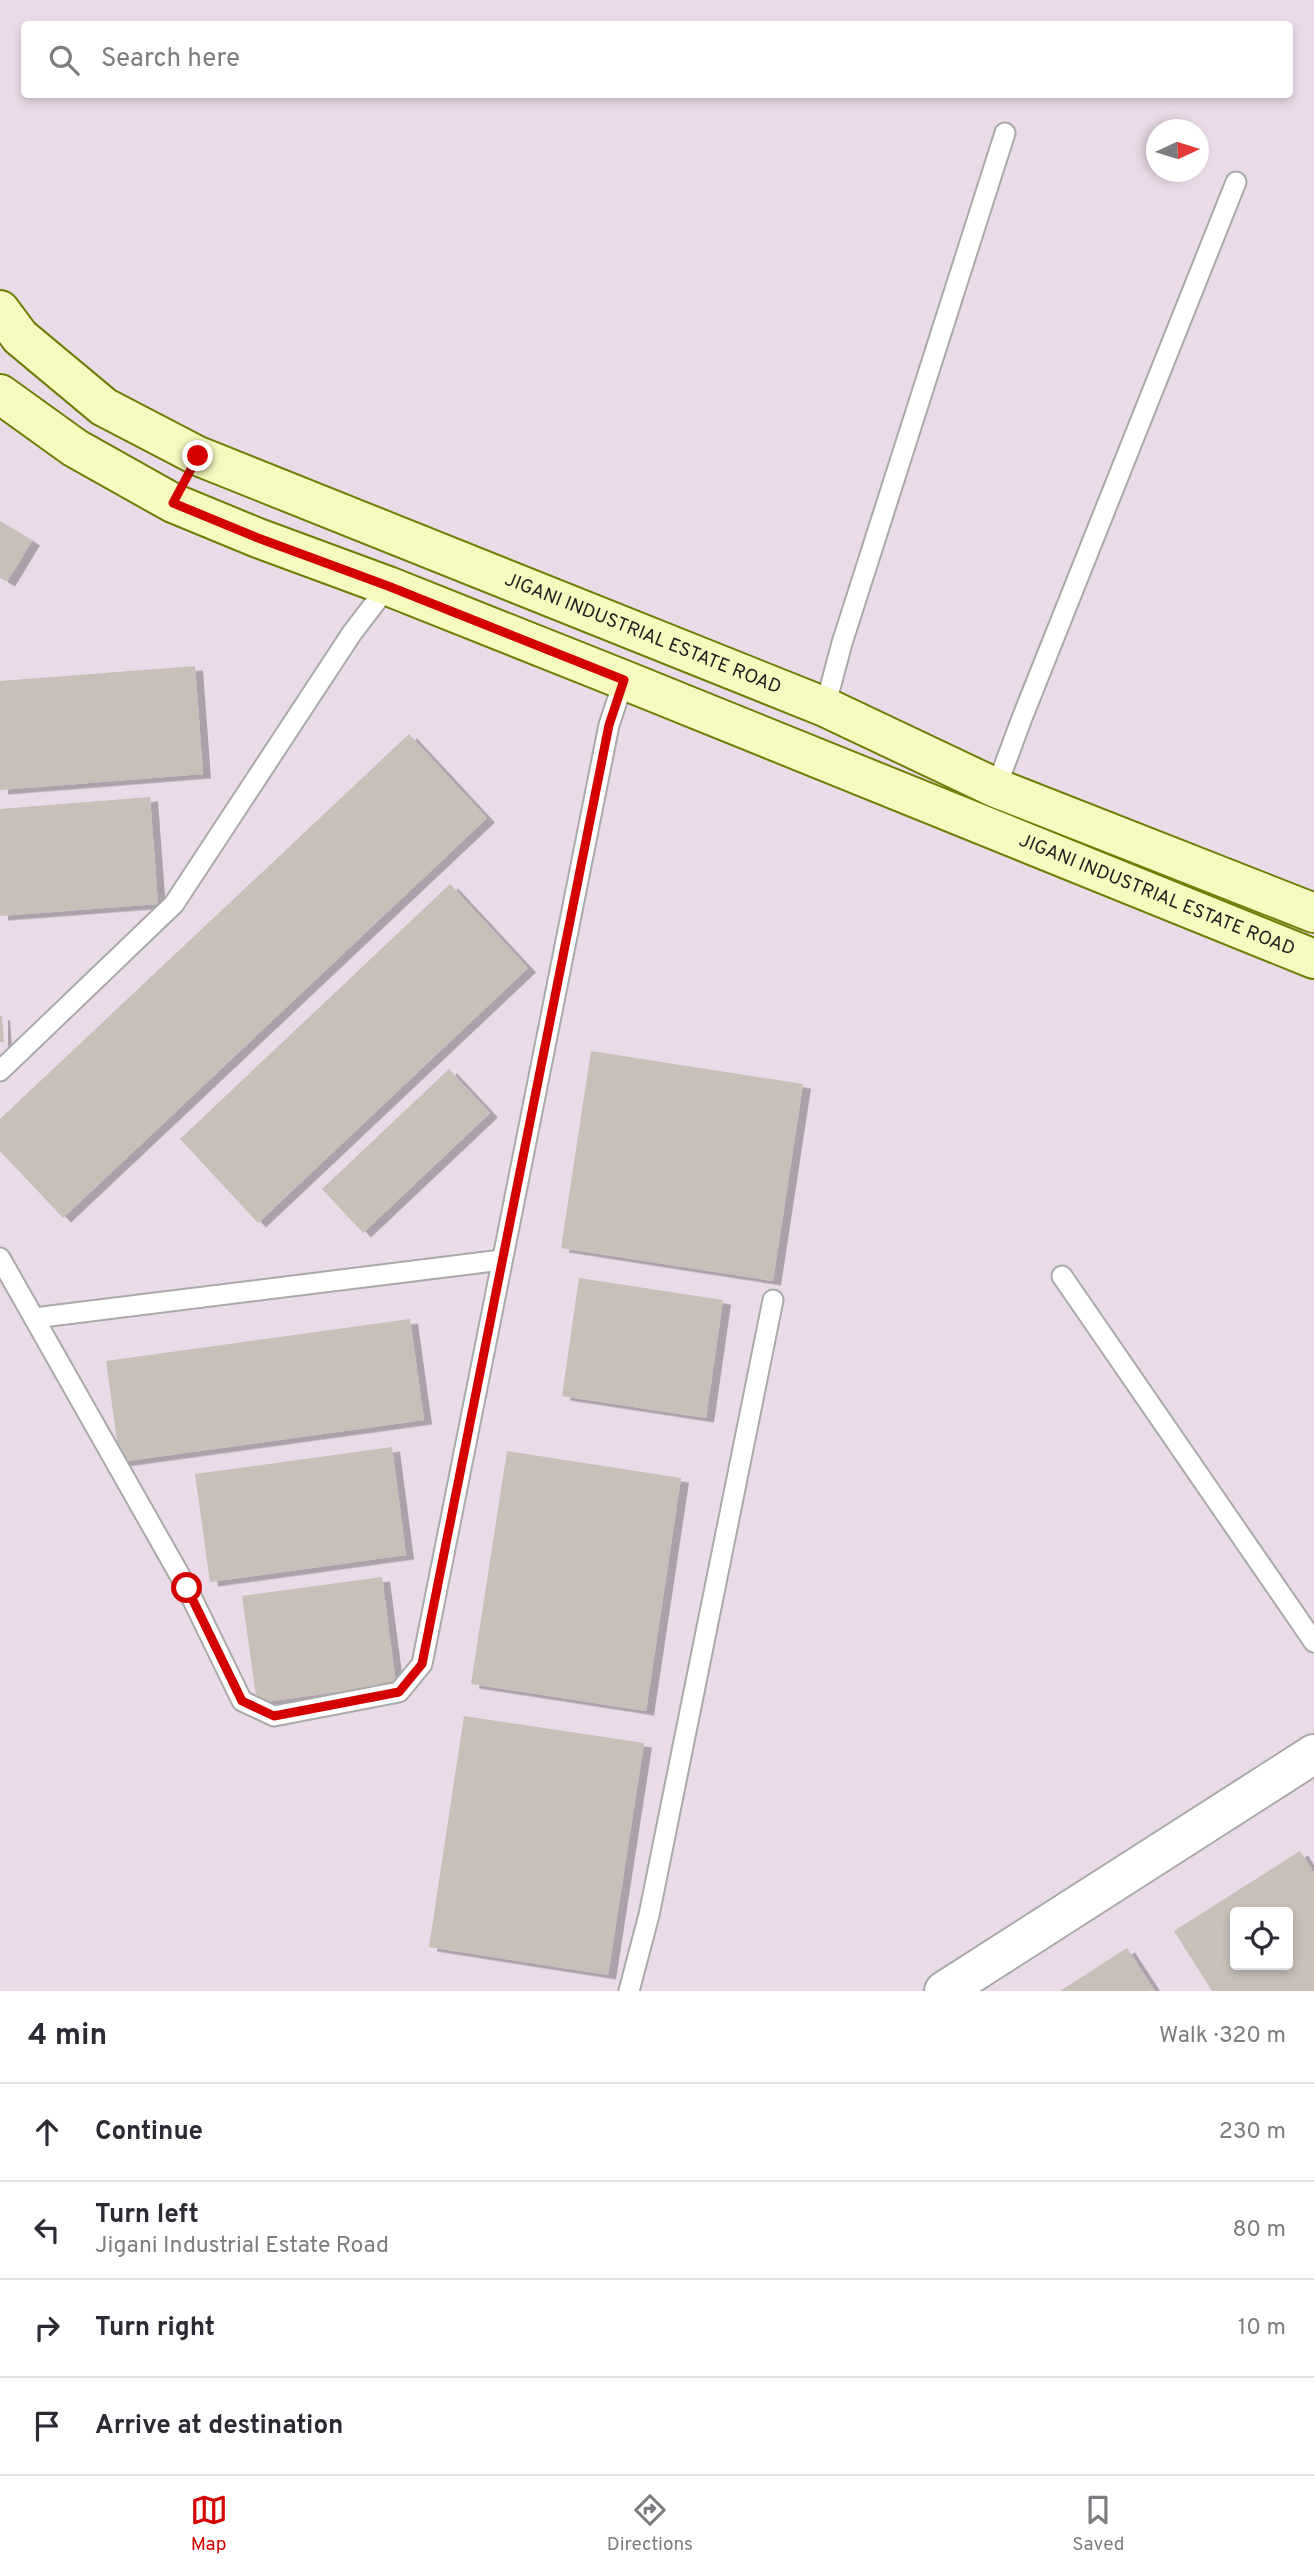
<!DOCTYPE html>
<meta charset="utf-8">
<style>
body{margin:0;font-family:Overpass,sans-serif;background:#f2f2f3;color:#2b2b33}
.controls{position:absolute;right:21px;bottom:21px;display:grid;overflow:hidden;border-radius:7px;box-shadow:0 4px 10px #0003}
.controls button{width:63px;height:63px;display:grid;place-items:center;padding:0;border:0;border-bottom:2px solid #e1e1e2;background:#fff;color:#2b2b33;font:35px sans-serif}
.compass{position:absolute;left:1146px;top:119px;width:63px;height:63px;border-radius:50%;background:#fff;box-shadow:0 4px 10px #0003;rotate:86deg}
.stop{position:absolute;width:21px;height:21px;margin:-16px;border:5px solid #d40000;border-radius:50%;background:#fff}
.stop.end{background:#d40000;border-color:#fff;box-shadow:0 2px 7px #0008}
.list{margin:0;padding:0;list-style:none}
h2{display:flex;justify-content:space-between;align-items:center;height:91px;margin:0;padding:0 28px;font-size:30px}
h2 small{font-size:23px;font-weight:400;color:#7c7c81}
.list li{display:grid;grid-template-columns:46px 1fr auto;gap:21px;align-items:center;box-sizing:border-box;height:98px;padding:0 28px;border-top:2px solid #e1e1e2}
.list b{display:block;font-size:26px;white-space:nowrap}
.list p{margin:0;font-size:23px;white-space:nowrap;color:#7c7c81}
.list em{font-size:23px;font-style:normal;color:#7c7c81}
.icon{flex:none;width:38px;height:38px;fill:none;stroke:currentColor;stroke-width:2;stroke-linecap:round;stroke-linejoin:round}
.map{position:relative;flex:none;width:1314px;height:1991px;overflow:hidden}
.search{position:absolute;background:#fff;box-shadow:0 4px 10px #0003;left:21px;right:21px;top:21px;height:77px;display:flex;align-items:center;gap:18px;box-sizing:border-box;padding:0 24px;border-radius:7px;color:#7c7c81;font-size:26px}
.sheet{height:483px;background:#fff}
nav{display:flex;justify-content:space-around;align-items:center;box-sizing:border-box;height:98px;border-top:2px solid #e1e1e2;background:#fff;font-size:19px;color:#7c7c81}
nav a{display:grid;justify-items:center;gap:4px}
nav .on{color:#d40000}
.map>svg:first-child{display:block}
.industrial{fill:#ebdbe8;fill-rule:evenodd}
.building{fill:#c7bfb8;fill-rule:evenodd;filter:url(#shadow)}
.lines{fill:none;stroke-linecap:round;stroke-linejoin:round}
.service-casing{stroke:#a9a9a9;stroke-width:23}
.minor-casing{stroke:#a9a9a9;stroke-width:42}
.secondary-casing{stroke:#707d05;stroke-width:42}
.service{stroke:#fff;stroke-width:19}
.minor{stroke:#fff;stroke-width:38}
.secondary{stroke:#f7fabf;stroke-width:38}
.route{stroke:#d40000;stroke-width:9}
.labels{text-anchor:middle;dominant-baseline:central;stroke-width:5;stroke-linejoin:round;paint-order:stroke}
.street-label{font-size:19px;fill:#222;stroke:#fff}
</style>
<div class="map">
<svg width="1314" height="1991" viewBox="0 0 1314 1991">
<defs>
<filter id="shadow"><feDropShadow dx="8" dy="4.5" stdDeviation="0" flood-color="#0004"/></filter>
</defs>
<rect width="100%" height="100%" fill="#f2efe9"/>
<path class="industrial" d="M0 0H1314V1991H0ZM24 24H1290V94H24ZM1156 130H1198V172H1156ZM1235 1912H1288V1965H1235Z"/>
<g class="building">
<polygon points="0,521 32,541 7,582 0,578"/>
<polygon points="195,666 203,774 0,790 0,681"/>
<polygon points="409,734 487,818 63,1218 0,1151 0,1119"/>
<polygon points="150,797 158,904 0,916 0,809"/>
<polygon points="450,884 528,968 258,1223 180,1139"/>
<polygon points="0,1016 2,1016 4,1042 0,1042"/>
<polygon points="591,1051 803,1084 773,1281 561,1248"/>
<polygon points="449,1069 490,1113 363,1233 322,1189"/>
<polygon points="579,1278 723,1300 706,1418 562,1396"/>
<polygon points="410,1319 424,1420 120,1462 106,1361"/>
<polygon points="392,1447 406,1555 210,1582 195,1474"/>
<polygon points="507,1451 681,1478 646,1711 471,1684"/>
<polygon points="382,1577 396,1684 257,1703 242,1596"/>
<polygon points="464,1716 644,1743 608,1975 429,1947"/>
<path d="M1300 1851 1314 1873V1991H1212L1174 1931ZM1235 1912H1288V1965H1235Z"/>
<polygon points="1127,1948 1155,1991 1060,1991"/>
</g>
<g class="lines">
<g class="service-casing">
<g id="service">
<polyline points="825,707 842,643 1005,133"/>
<polyline points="996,788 1022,718 1236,182"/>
<polyline points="0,1071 174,904 352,633 388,586"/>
<polyline points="0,1258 187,1588 242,1701 274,1716 399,1692 422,1664 609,725 624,680"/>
<polyline points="1062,1276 1314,1642"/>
<polyline points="34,1318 502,1260"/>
<polyline points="629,1991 649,1915 773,1300"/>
</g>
</g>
<g class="minor-casing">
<polyline id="minor" points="944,1991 1314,1754"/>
</g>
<g class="secondary-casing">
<g id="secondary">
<path id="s1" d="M0 310 20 337 104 407 198 456 825 707 996 788 1314 913"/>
<path id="s2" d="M0 394 75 448 173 503 258 538 388 586 624 680 1314 959"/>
</g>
</g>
<use href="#service" class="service"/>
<use href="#minor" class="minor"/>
<use href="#secondary" class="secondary"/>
</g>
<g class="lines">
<polyline class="route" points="187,1588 242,1701 274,1716 399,1692 422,1664 609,725 624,680 388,586 258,538 173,503 198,456"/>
</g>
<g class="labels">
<g class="street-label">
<text stroke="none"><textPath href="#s1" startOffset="728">JIGANI INDUSTRIAL ESTATE ROAD</textPath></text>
<text stroke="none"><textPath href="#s2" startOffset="1264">JIGANI INDUSTRIAL ESTATE ROAD</textPath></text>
</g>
</g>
</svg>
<div class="controls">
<button><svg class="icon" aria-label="locate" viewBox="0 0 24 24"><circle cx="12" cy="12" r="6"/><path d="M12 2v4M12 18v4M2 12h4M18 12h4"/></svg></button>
</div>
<svg class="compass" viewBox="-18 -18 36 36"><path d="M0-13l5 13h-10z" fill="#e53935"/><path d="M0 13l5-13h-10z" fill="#7c7c81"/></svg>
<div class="stop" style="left:187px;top:1588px"></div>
<div class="stop end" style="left:198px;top:456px"></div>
<div class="search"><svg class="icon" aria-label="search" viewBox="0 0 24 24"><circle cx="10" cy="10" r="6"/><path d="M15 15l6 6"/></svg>Search here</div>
</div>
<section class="sheet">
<h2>4 min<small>Walk · 320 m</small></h2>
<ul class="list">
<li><svg class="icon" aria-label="ahead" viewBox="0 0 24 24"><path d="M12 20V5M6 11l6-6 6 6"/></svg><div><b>Continue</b></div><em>230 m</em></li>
<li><svg class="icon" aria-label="left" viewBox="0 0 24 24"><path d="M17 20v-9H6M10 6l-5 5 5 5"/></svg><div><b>Turn left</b><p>Jigani Industrial Estate Road</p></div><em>80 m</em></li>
<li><svg class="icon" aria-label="right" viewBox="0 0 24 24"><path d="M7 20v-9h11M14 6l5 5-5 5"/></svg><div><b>Turn right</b></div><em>10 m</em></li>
<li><svg class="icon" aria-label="arrive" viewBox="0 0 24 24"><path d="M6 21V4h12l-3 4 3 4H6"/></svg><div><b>Arrive at destination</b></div></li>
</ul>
</section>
<nav>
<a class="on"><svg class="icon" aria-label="map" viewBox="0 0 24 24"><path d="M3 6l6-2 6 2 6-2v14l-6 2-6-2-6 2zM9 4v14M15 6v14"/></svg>Map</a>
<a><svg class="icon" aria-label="directions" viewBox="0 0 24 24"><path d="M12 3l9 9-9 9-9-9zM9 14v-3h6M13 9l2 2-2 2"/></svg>Directions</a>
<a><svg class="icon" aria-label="saved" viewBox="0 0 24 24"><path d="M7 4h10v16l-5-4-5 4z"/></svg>Saved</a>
</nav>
